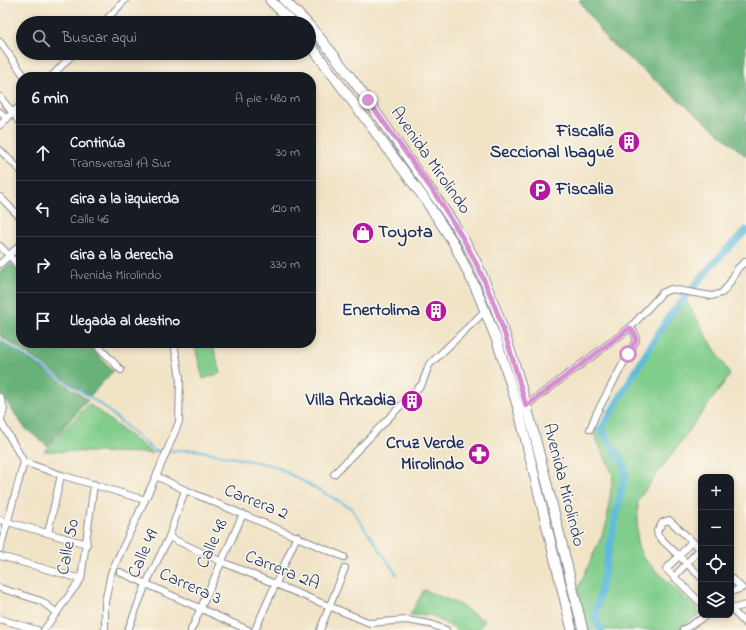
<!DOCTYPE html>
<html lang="es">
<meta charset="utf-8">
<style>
body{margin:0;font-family:"Indie Flower",sans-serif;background:#242831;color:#f1f3f6}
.controls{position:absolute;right:12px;bottom:12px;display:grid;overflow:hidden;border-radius:8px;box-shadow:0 2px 6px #0003}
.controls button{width:36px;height:36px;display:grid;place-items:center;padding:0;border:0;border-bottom:1px solid #363941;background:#171b24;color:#f1f3f6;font:20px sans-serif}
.stop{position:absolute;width:12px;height:12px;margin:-9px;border:3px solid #d690ce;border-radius:50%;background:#fff}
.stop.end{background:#d690ce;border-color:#fff;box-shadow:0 1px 4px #0008}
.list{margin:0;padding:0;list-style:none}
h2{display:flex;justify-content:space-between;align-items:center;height:52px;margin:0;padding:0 16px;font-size:17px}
h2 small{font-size:13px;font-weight:400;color:#9ea1a6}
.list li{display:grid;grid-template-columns:26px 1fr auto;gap:12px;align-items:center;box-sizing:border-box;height:56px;padding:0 16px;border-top:1px solid #363941}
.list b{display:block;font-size:15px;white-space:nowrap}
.list p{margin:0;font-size:13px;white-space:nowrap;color:#9ea1a6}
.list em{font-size:13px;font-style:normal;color:#9ea1a6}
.icon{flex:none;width:22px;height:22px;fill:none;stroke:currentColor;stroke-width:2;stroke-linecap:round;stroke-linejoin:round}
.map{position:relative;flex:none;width:746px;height:630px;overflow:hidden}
.search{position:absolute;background:#171b24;box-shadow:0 2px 6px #0003;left:16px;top:16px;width:300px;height:44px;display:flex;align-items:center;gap:10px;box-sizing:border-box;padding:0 14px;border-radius:22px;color:#9ea1a6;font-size:15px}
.panel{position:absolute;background:#171b24;box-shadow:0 2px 6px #0003;left:16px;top:72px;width:300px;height:276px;border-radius:16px}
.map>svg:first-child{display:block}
.green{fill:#81ce8c;stroke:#4e7e75}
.forest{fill:#68b178;stroke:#42706b}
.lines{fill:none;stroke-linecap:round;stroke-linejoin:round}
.stream{stroke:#5ebbdc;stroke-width:2}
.canal{stroke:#5ebbdc;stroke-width:7}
.street-casing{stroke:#868992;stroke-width:8}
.primary-casing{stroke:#868992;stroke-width:11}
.street{stroke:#fff;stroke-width:6}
.primary{stroke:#fff;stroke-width:9}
.route{stroke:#d690ce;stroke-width:5}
.labels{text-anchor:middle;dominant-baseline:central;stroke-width:3;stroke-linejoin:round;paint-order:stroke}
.poi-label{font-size:18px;font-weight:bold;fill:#1b2f5e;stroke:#fbf7ec;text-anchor:end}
.street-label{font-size:18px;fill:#1b2f5e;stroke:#fbf7ec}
</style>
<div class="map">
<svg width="746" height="630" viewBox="0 0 746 630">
<rect width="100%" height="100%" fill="#fbf7ec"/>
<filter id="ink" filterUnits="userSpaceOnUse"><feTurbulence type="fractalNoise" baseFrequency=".025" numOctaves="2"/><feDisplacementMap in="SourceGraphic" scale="8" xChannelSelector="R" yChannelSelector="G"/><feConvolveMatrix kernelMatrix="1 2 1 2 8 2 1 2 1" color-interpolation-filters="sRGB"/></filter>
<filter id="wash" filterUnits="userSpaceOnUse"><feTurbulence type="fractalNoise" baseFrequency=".012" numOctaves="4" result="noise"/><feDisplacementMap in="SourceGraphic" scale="16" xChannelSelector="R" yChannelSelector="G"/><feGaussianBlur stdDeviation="0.9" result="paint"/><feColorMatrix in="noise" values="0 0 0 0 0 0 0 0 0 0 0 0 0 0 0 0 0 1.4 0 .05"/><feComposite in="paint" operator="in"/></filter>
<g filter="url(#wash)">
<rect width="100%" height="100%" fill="#f1e3c6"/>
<g class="green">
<polygon points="685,299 730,375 638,500 637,544 643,558 701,613 677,630 587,630 577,591 606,526 613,475 594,434"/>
<polygon points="194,343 212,343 221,373 203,379"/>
<polygon points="89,404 152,453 44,451"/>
<polygon points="424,590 456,603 485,621 478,630 457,630 431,615 410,615"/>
</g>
<g class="forest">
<polygon points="579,0 746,0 746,156 608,41"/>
<polygon points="11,263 21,273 21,343 87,343 113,371 90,396 0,336 0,271"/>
<polygon points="0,340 88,400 47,446 24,427 0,393"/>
</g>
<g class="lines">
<polyline class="stream" points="0,340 102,405 154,451 196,450 275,466 351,508 397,575"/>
<polyline class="canal" points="601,630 595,616 626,469 601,429 667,319 712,265 746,230"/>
</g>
</g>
<g filter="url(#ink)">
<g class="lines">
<g class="street-casing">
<g id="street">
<polyline points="103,23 125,0"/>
<polyline points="0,42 25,77"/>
<polyline points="51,77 74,53"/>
<polyline points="0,97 21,123"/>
<polyline points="0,112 7,119"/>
<polyline points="0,125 21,105"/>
<polyline points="0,150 21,171"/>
<polyline points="0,197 21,218"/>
<polyline points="0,246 21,268"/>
<polyline points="0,264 21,244"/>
<polyline points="95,343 121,370"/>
<polyline points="144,343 146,345"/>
<polyline points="0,397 4,408 0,424"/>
<polyline points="524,407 630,328 662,293 671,289 712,296 722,293 729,284 738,268 746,261"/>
<polyline points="1,422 24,462 61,475 145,500"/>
<polyline points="590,429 596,414 636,340 635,333 630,328"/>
<polyline points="334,474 422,384 429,365 485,311"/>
<polyline points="156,476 185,490 344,557"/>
<polyline points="0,520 87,544"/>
<polyline points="48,533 61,475"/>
<polyline points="169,537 222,562 370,623 406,620 430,624 446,630"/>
<polyline points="692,541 669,520 663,522 657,531 658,536 679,556 666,569 701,603"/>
<polyline points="0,549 24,462"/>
<polyline points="0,556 81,579"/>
<polyline points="120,572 248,630"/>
<polyline points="674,577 700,549 692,541 679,556 701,577"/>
<polyline points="731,578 742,588 731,592"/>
<polyline points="0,588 41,601 57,613"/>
<polyline points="731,609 746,624"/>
<polyline points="731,609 746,605"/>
<polyline points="0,619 37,630"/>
<polyline points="44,630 81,579 94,484"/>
<polyline points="105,630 105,602 111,573 158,472 179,422 180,378 174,343"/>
<polyline points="128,630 146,584 169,537 185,490"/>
<polyline points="191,630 243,514"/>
<polyline points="255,630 297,536"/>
<polyline points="320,630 345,568"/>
<polyline points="683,630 707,615"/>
</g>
</g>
<g class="primary-casing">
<g id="primary">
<polyline points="270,0 293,23"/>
<polyline points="284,0 307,23"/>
<path d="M309 25C347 69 379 116 412 164 435 197 461 230 478 266 505 325 522 387 538 449 554 509 568 570 583 630"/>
<polyline points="309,43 424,198 453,242 477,291 497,341 518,408 572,630"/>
</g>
</g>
<use href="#street" class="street"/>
<use href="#primary" class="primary"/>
</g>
</g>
<g class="lines" filter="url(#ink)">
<path class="route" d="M368 100C404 152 450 209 477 265 499 310 513 358 526 406L630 328 635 334 636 340 628 354"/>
</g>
<defs>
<g id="building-disc" transform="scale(1.15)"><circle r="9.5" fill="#b5179e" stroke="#fbf7ec"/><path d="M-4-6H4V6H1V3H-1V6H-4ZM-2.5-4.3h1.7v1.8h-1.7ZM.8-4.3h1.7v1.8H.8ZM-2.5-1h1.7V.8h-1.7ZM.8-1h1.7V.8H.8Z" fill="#fff"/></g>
<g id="parking-disc" transform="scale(1.15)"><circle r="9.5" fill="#b5179e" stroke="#fbf7ec"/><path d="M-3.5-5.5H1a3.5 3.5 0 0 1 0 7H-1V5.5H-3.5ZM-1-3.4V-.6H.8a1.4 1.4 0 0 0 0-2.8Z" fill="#fff"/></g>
<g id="shop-disc" transform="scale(1.15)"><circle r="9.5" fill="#b5179e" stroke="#fbf7ec"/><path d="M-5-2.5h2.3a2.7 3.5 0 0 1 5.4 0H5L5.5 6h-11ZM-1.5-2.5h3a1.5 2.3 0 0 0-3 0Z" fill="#fff"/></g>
<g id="pharmacy-disc" transform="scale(1.15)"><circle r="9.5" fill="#b5179e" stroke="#fbf7ec"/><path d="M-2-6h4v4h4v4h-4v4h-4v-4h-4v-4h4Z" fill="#fff"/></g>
</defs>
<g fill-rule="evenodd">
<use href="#building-disc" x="629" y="142"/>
<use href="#parking-disc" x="540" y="190"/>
<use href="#shop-disc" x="363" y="233"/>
<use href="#building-disc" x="436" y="311"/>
<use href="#building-disc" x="412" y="401"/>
<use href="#pharmacy-disc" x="479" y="454"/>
</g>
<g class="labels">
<g class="poi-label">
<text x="614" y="132">Fiscalía<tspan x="614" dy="21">Seccional Ibagué</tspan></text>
<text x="556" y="190" text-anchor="start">Fiscalia</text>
<text x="378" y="233" text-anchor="start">Toyota</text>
<text x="420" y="311">Enertolima</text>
<text x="396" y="401">Villa Arkadia</text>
<text x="464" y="444">Cruz Verde<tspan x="464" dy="21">Mirolindo</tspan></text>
</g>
<g class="street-label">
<text transform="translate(430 161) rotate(55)">Avenida Mirolindo</text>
<text transform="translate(563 485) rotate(76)">Avenida Mirolindo</text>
<text transform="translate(256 503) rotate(22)">Carrera 2</text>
<text transform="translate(213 544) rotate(-66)">Calle 48</text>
<text transform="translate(69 547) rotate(-79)">Calle 50</text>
<text transform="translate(144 554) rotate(-66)">Calle 49</text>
<text transform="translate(282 571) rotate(22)">Carrera 2A</text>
<text transform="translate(190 587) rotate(24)">Carrera 3</text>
</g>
</g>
</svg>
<div class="controls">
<button>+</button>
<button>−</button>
<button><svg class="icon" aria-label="locate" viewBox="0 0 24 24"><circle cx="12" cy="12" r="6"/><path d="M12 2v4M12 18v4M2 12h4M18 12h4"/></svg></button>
<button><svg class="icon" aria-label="layers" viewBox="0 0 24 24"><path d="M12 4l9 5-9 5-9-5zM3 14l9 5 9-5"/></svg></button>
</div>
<div class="stop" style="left:628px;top:354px"></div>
<div class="stop end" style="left:368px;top:100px"></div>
<div class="search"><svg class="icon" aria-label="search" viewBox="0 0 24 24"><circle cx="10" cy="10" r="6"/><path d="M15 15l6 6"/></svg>Buscar aquí</div>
<section class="panel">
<h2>6 min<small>A pie · 480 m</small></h2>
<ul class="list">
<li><svg class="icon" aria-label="ahead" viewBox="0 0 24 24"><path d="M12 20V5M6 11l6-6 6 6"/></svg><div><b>Continúa</b><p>Transversal 1A Sur</p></div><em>30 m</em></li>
<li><svg class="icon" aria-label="left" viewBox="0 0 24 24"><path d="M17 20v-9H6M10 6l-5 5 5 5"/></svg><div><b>Gira a la izquierda</b><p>Calle 46</p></div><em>120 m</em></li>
<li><svg class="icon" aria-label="right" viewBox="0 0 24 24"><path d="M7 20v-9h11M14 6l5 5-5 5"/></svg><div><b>Gira a la derecha</b><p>Avenida Mirolindo</p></div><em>330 m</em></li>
<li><svg class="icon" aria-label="arrive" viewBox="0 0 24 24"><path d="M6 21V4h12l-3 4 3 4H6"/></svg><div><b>Llegada al destino</b></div></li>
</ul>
</section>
</div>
